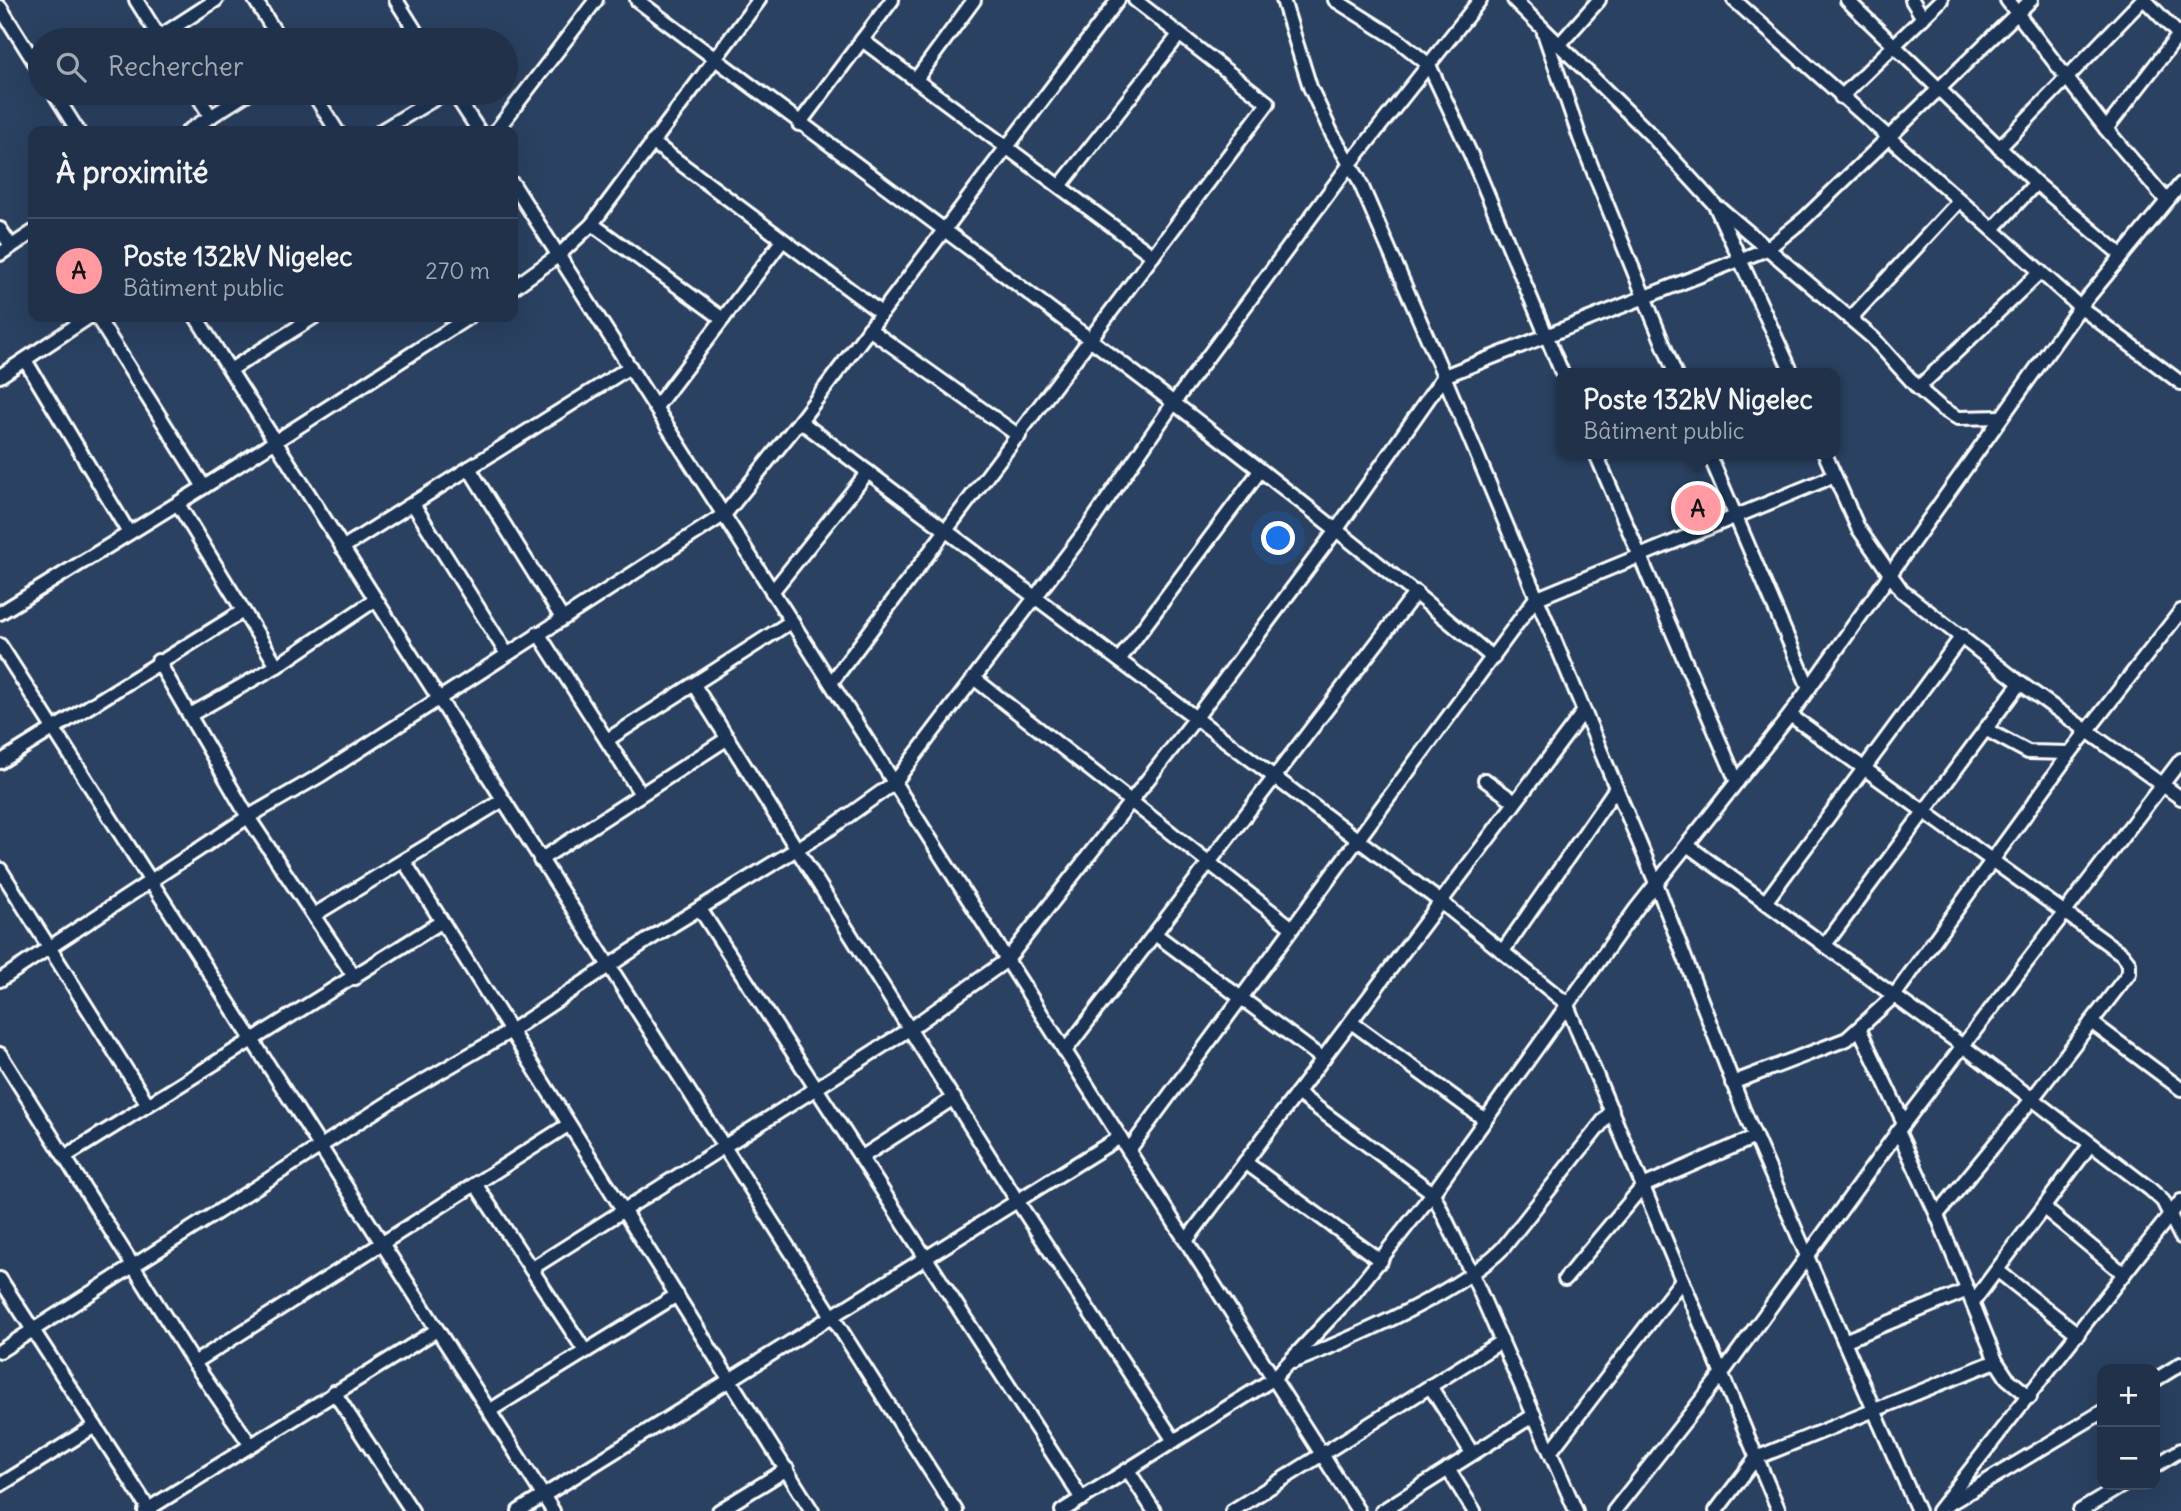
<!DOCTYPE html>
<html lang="fr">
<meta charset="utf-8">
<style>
body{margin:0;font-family:Delius,sans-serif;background:#2d3d53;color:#f1f3f6}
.controls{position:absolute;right:21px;bottom:21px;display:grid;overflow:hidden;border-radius:14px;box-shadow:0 7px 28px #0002}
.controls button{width:63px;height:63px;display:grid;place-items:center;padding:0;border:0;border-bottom:2px solid #3d4c61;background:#203149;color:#f1f3f6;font:35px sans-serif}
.you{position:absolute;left:1279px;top:539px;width:24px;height:24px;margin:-18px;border:5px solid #fff;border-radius:50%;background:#1a73e8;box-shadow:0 0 0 10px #1a73e833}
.badge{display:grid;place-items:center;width:46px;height:46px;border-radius:50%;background:#ff9aa2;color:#111;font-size:23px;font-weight:700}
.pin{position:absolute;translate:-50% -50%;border:4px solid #fff;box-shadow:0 2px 7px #0006}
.popup{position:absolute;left:1556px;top:368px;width:284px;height:91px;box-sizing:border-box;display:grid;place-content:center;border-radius:14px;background:#203149;filter:drop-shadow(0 2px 5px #0005);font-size:23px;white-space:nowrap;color:#a2a9b4}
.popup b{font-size:26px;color:#f1f3f6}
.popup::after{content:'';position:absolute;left:50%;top:100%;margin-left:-14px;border:14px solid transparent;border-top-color:#203149}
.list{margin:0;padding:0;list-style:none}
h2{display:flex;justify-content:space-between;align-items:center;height:91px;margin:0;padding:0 28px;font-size:30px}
h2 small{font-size:23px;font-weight:400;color:#a2a9b4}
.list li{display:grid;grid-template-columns:46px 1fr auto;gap:21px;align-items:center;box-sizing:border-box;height:105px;padding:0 28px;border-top:2px solid #3d4c61}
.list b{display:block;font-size:26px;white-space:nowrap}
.list p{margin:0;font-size:23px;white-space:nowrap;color:#a2a9b4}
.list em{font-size:23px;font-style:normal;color:#a2a9b4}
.icon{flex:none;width:38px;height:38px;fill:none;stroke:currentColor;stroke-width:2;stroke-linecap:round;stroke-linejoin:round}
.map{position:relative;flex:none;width:2181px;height:1511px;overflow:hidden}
.search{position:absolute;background:#203149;box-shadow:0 7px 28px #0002;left:28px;top:28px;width:490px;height:77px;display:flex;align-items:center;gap:18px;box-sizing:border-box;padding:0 24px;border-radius:38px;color:#a2a9b4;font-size:26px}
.panel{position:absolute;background:#203149;box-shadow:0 7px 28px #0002;left:28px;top:126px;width:490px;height:196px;border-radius:14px}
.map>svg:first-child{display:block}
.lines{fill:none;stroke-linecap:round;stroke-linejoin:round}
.minor-casing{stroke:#fff;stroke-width:18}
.minor{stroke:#1d3557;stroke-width:12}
</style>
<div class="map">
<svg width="2181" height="1511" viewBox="0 0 2181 1511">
<rect width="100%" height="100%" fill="#2a4161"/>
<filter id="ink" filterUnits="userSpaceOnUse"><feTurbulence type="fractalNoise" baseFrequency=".0143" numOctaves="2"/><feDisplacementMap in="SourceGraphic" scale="14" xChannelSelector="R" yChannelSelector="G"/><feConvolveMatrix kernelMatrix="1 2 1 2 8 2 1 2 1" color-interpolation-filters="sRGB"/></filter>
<g filter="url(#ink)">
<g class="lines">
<g class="minor-casing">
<g id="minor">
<polyline points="136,0 161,40"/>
<polyline points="255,0 280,40"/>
<polyline points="396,0 421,40"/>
<path d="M637 0C924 217 1217 426 1493 658"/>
<polyline points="1283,0 1310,87 1332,134 1358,178 1444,376 1656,883 1743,1109 1918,1511"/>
<polyline points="1335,0 1397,39 1429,65 1471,155 1562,373"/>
<polyline points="1514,0 1651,135 1715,205 1792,373"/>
<polyline points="1734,0 2080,307 2181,383"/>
<polyline points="1847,0 2036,183 2120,254"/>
<polyline points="1912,0 1923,18"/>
<polyline points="2007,0 2106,129 2167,201"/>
<polyline points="2145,0 2179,35"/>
<polyline points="0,7 40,71"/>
<polyline points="1544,33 1580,138 1675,373"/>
<polyline points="159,37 216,0"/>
<polyline points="862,40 1153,256"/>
<polyline points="1559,45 1599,0"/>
<polyline points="917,78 974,0"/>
<polyline points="54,93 78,131"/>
<polyline points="196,93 211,117"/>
<polyline points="313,93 337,131"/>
<polyline points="454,93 479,131"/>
<polyline points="1841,97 1941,0"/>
<polyline points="799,124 892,0"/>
<polyline points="2106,129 2181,32"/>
<polyline points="188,131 248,93"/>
<polyline points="381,131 444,93"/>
<polyline points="496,131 596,0"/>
<polyline points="652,142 881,313"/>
<polyline points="1999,148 2142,0"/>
<polyline points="513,184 1358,1511"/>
<polyline points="1060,186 1179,35"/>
<polyline points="1721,209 1873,338 1918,388 1941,408 1958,418 2001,417"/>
<polyline points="592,224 723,319"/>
<polyline points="0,229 11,246"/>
<polyline points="1993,229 2036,183"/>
<polyline points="0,254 33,232"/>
<polyline points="513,288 559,255 592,224 759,0"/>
<polyline points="97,317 204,487"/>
<polyline points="196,317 956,1511"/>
<polyline points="1850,319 1959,201"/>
<polyline points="869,329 1019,436"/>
<polyline points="25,360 129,533"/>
<polyline points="230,370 314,317"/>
<polyline points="0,376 89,317"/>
<polyline points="1918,388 2040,272"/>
<polyline points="656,407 782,241"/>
<polyline points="800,421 1441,902 1566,1003 1779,1511"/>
<polyline points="1596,454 1737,782"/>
<polyline points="1709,454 1809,688"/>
<polyline points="1825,454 1858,528 1902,591 2020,683 2181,798"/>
<polyline points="469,468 562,618"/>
<polyline points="178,504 277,666"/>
<polyline points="413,504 507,654"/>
<polyline points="342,548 630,367"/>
<polyline points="772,592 868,472"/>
<polyline points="0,613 204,487 469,317"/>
<polyline points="538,633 641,794"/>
<polyline points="0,645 553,1511"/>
<polyline points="1119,660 1260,471"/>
<polyline points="158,661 248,817 355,978"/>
<polyline points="975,679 1291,927"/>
<polyline points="831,683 1268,103 1135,0"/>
<polyline points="694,685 1018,1202 1174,1441"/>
<polyline points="190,715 277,666 375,600"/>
<polyline points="1790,715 2122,954 2129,963 2129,973 2032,1099 1937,1215"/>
<polyline points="1985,729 2028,752 2070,753"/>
<polyline points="607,740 792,621"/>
<polyline points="0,762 243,611"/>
<polyline points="1485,780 1515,802"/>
<polyline points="1687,845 1963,1046 2150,1189 2163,1201 2181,1237"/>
<polyline points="540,860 728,738"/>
<polyline points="404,861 812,1511"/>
<polyline points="0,869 147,1103"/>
<polyline points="1766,901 1962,636"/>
<polyline points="700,909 1082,1499"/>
<polyline points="314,915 503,800"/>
<polyline points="1155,934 1323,1059"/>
<polyline points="1824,946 2020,683"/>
<polyline points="1503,951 1616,788"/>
<polyline points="0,980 248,817 321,775 725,514 800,421 1118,0"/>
<polyline points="1351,1022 1484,1119"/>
<polyline points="2091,1022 2181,1089"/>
<polyline points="1860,1030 1904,1123"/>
<polyline points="1065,1051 1416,592"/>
<polyline points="0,1054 194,1363 250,1444"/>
<polyline points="1732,1083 1847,1039 1894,996 2070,753 2181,611"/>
<polyline points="1297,1093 1433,1193 1472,1274 1576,1511"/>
<polyline points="1898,1131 1937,1215 1996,1361 2007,1378 2030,1397"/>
<polyline points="1129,1150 1535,599 1834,476"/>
<polyline points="66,1156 441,922"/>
<polyline points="862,1157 954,1098"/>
<polyline points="1245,1162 1381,1261"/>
<polyline points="476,1185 585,1351"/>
<polyline points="2044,1208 2124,1274"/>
<polyline points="1186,1241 1584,711"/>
<polyline points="531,1269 911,1028 1007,960 1195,719 1337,529 1444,376 1767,249 1804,219 2031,0"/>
<polyline points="1998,1271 2078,1334"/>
<polyline points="0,1279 150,1511"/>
<polyline points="1565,1279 1643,1186 1755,1137"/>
<polyline points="1973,1302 2090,1145"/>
<polyline points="1844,1341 1968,1290"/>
<polyline points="0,1351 407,1091 509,1032 648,940 831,828 894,783 1084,533 1175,401 1350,164 1480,0"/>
<path d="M1293 1362C1353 1338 1458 1293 1503 1248L1612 1110"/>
<polyline points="194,1363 568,1125"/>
<polyline points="2155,1380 2181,1364"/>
<polyline points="1430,1386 1472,1453"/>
<polyline points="334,1392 412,1511"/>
<polyline points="489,1411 677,1295"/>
<polyline points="1551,1451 1682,1280"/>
<polyline points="2155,1466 2181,1450"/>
<polyline points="1448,1469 1474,1511"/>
<polyline points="1128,1470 1154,1511"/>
<polyline points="0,1485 95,1426"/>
<polyline points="1947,1505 2102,1412"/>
<polyline points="145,1511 437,1330"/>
<polyline points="519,1511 1120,1137"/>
<polyline points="719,1511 787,1469"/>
<polyline points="1062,1511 1273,1379 1354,1293 1433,1193 1636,909 1790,715 2080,307 2181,184"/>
<polyline points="1232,1511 1502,1341"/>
<polyline points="1382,1511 1534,1415"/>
<polyline points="1614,1511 1721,1375 1904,1123 2181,760"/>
<polyline points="1716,1511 1756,1458 1996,1361"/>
<polyline points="1938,1511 2181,1201"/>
<polyline points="2080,1511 2123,1485"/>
</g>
</g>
<use href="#minor" class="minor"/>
</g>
</g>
</svg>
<div class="controls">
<button>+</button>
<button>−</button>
</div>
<div class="you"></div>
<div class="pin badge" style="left:1698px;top:508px">A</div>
<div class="popup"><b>Poste 132kV Nigelec</b>Bâtiment public</div>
<div class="search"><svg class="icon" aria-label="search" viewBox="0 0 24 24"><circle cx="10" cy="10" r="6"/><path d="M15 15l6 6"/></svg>Rechercher</div>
<section class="panel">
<h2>À proximité<small></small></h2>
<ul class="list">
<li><span class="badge">A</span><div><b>Poste 132kV Nigelec</b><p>Bâtiment public</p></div><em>270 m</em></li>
</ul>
</section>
</div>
